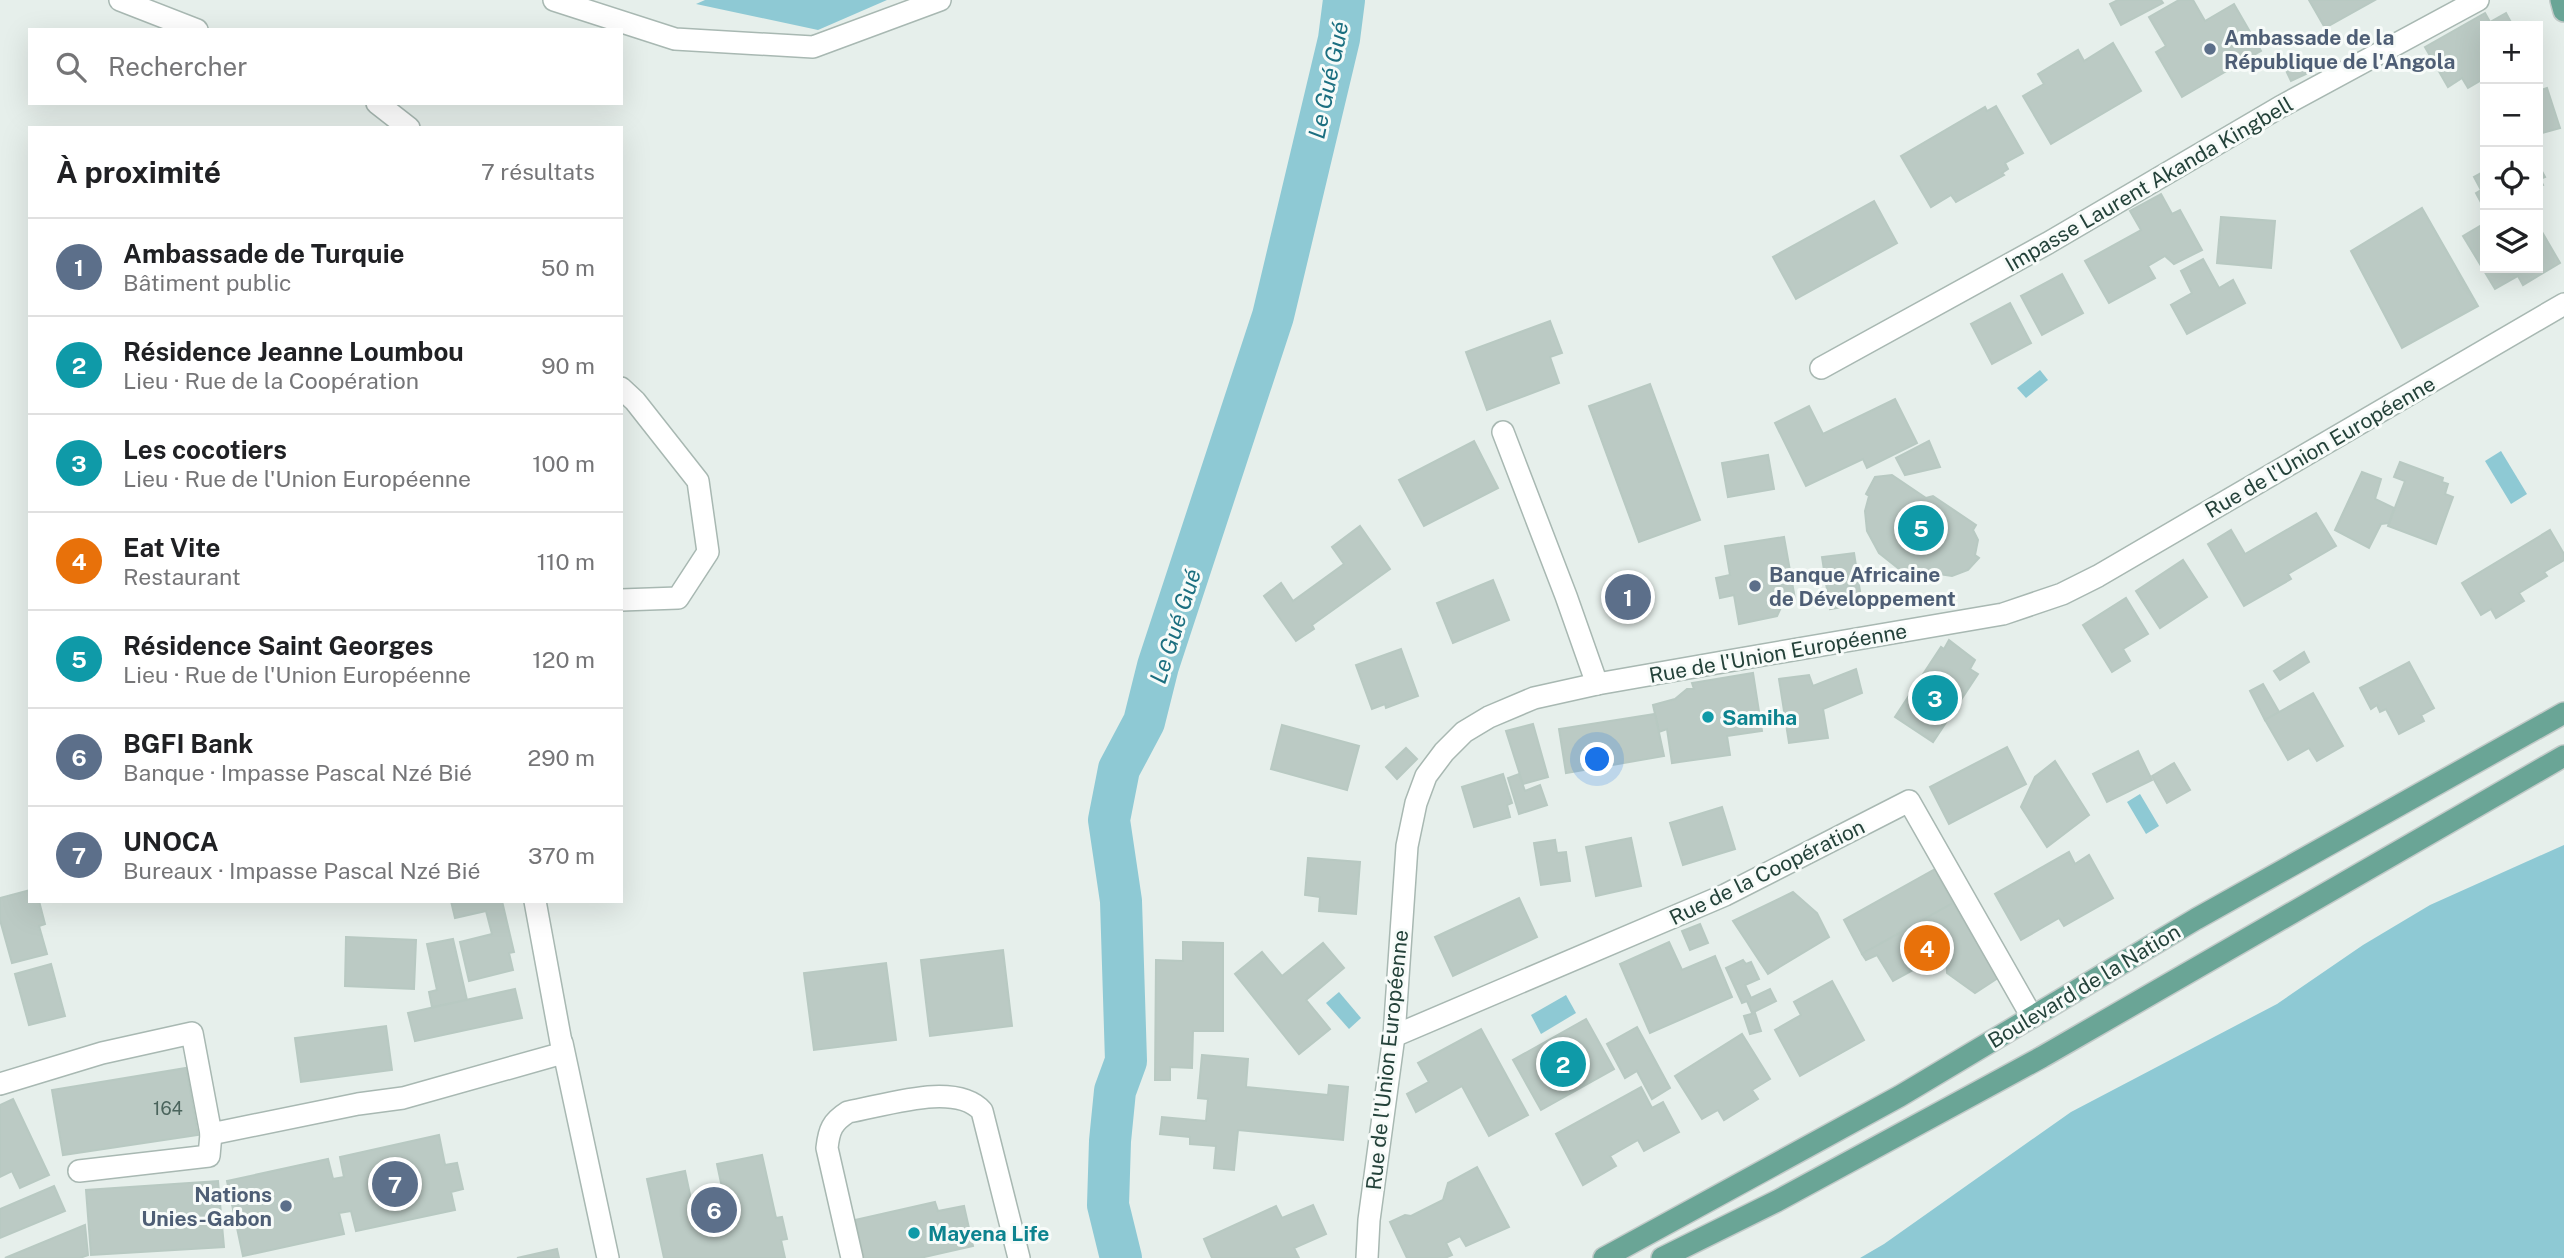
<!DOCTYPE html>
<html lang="fr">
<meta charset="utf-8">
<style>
body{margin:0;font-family:"Public Sans",sans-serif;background:#f6f6f6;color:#202124}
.controls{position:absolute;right:21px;top:21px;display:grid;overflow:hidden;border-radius:0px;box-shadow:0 7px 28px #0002}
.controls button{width:63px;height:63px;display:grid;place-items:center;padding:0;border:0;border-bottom:2px solid #e0e0e0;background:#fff;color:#202124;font:35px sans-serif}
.you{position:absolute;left:1598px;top:760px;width:24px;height:24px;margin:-18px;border:5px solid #fff;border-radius:50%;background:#1a73e8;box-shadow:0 0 0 10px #1a73e833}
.badge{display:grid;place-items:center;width:46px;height:46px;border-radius:50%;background:#7f4e3f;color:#fff;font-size:23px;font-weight:700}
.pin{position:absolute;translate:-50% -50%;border:4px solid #fff;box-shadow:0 2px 7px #0006}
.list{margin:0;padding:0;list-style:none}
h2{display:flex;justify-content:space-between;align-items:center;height:91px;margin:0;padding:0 28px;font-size:30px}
h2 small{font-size:23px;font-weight:400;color:#757577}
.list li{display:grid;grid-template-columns:46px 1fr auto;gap:21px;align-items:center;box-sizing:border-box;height:98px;padding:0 28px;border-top:2px solid #e0e0e0}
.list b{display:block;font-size:26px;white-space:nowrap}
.list p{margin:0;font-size:23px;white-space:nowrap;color:#757577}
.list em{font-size:23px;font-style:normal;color:#757577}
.icon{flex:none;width:38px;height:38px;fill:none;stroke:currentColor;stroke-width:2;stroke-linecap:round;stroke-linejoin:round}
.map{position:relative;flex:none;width:2564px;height:1258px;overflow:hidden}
.search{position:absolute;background:#fff;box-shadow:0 7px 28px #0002;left:28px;top:28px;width:595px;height:77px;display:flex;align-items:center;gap:18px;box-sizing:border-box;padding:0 24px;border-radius:0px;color:#757577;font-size:26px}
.panel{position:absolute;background:#fff;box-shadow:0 7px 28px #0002;left:28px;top:126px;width:595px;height:777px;border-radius:0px}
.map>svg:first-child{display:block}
.water{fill:#8ec9d4}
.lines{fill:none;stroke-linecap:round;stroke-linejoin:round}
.river{stroke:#8ec9d4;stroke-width:42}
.building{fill:#bbcac4;stroke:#b8c9c2;stroke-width:2}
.minor-casing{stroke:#a8b8b2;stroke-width:24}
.major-casing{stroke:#c2cac8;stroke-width:24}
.minor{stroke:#fff;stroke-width:21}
.major{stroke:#6aa596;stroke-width:21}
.service-dot{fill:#5c6f8a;stroke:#f7fbf9;stroke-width:2.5}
.culture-dot{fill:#0f9aa8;stroke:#f7fbf9;stroke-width:2.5}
.labels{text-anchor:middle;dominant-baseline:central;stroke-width:6;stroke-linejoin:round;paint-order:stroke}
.number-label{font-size:18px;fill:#4a645c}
.service-label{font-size:21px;font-weight:bold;fill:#4e5e75;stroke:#f7fbf9;text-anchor:start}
.street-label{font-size:21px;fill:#24423a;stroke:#f7fbf9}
.culture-label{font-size:21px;font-weight:bold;fill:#0d838f;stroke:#f7fbf9;text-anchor:start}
.water-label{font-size:23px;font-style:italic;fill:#1c6f80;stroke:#f7fbf9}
</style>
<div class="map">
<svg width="2564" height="1258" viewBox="0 0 2564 1258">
<rect width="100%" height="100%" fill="#e6efeb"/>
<g class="water">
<polygon points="705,0 887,0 818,30 696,4"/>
<polygon points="2040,370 2048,380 2026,398 2017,388"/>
<polygon points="2501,451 2527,494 2511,504 2485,461"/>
<polygon points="2140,794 2159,826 2146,834 2127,802"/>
<polygon points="2564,845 2564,1258 1860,1258 1884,1244 2071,1112 2277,1004 2363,945 2430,905"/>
<polygon points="1339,992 1361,1018 1349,1029 1326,1003"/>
<polygon points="1566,995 1576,1013 1541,1034 1531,1015"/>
</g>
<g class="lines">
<polyline class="river" points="1121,1258 1108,1205 1110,1141 1115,1091 1126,1061 1121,901 1109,820 1119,769 1144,722 1158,666 1273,316 1339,39 1344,0"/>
</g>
<g class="building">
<polygon points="2118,0 2161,0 2163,3 2121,25 2110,4"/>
<polygon points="2179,0 2193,0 2205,21 2234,4 2261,51 2182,97 2156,52 2166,46 2149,17"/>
<polygon points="2309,0 2375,0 2325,28"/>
<polygon points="2485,13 2490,22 2506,13 2513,26 2485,26 2485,78 2468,88 2462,78 2448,87 2425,47"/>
<polygon points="2113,43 2141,91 2051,144 2023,96 2044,84 2038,74 2078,50 2084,61"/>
<polygon points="2299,57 2308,73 2291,81 2283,64"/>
<polygon points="2547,88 2560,128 2542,133 2538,120 2538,91"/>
<polygon points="1996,106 2023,153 2005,163 2008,169 2002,173 2004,175 1956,202 1951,195 1931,207 1901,156 1985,107 1987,111"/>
<polygon points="2538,164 2545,177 2540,179 2543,185 2538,187"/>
<polygon points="2485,171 2485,207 2484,208 2476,193 2481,190 2474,177"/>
<polygon points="2161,194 2172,214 2180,210 2202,250 2174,264 2165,256 2148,266 2155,278 2109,303 2085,261 2141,230 2130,211"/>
<polygon points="1874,201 1897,243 1796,299 1773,257"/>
<polygon points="2422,208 2478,306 2402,348 2351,251"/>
<polygon points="2221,217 2275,221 2271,268 2217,263"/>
<polygon points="2485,223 2485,268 2538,268 2538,225 2560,263 2523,285 2518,276 2495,289 2463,236"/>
<polygon points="2203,259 2219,288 2233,280 2245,303 2187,334 2171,305 2192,293 2181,271"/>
<polygon points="2062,274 2083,313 2042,335 2021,296"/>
<polygon points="2010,303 2031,343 1992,364 1971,324"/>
<polygon points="1550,321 1562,353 1550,357 1559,383 1487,410 1466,352"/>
<polygon points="1650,384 1700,520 1639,542 1589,406"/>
<polygon points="1895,399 1917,443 1867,468 1863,459 1806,486 1775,423 1809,406 1823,434"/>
<polygon points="1474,441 1498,488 1424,526 1399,480"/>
<polygon points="1929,441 1940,467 1905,475 1896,458"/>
<polygon points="1768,455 1774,489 1728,497 1722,463"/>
<polygon points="2400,462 2443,478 2442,482 2448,484 2445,494 2453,497 2436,544 2388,526 2405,481 2394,477"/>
<polygon points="2362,472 2381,479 2375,499 2394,508 2389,523 2381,524 2369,548 2335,530"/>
<polygon points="1892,475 1926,498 1933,496 1976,525 1973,530 1978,540 1975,555 1979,558 1968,570 1952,576 1932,573 1913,577 1911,573 1898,568 1879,553 1867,531 1865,511 1869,496 1866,494 1875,477"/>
<polygon points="2316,513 2336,546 2288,574 2291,579 2244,606 2208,544 2231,530 2245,554"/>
<polygon points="1360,526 1390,569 1312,625 1314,629 1296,641 1264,596 1281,583 1293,601 1344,564 1332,547"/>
<polygon points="2550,530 2564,554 2564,560 2544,572 2547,576 2519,593 2524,601 2496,618 2491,609 2481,615 2462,583"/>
<polygon points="1784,537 1795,599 1784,601 1777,616 1739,624 1734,595 1720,598 1716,578 1730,575 1725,546"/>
<polygon points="1854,553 1862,604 1830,609 1822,557"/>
<polygon points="2183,560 2207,597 2160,628 2136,591"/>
<polygon points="1493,580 1509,620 1453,643 1437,603"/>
<polygon points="2126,598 2148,634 2123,649 2130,661 2112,672 2083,625"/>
<polygon points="1949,640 1975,660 1970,669 1978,674 1933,742 1895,717 1941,647 1944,649"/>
<polygon points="1401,649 1418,696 1386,708 1385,704 1372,709 1356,665"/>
<polygon points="2304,652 2309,662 2280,680 2274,671"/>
<polygon points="2409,662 2434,708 2421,715 2424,721 2399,734 2386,709 2380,712 2377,705 2371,709 2360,688"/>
<polygon points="1856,669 1862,693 1823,709 1828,738 1789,743 1779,679 1809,675 1813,686"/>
<polygon points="1753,673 1762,731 1727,736 1730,755 1672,763 1667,729 1659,732 1653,705 1675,699 1687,689 1694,689 1692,683"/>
<polygon points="2263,684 2279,712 2265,720 2250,691"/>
<polygon points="2313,693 2343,746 2317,761 2309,748 2288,760 2265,720"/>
<polygon points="1655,714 1664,756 1566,773 1559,729"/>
<polygon points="1533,724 1548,777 1523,784 1506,731"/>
<polygon points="1282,725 1359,746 1347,790 1271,769"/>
<polygon points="2007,747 2026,784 1949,824 1930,787"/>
<polygon points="1406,748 1417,759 1397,779 1386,767"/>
<polygon points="2138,751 2152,780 2107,802 2093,774"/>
<polygon points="2055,761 2089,815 2047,847 2021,807 2035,777"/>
<polygon points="2174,763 2190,790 2167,803 2152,776"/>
<polygon points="1503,774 1512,803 1507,805 1510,817 1474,827 1462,787"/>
<polygon points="1519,774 1525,791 1540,785 1547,805 1519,814 1508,778"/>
<polygon points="1722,807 1735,849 1683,865 1670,823"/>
<polygon points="1631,838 1641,886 1596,896 1586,847"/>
<polygon points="1555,840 1557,853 1566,852 1570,881 1541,885 1534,843"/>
<polygon points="2069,852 2075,864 2089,855 2113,898 2064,926 2059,918 2021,940 1995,894"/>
<polygon points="1308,858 1360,862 1356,914 1319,911 1320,897 1305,895"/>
<polygon points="1935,869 1953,903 1862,954 1844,920"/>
<polygon points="30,890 30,901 39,901 45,924 39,926 47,954 12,963 0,920 0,898"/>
<polygon points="1793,892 1817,913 1829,937 1768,974 1733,921"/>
<polygon points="1519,898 1537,937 1453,976 1435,937"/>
<polygon points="451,901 502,901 514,952 509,953 513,970 469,981 460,942 492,934 486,911 455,918"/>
<polygon points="1953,903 1998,978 1975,993 1947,973 1946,952 1893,981 1877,955 1866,960 1862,954"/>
<polygon points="1700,924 1708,943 1690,950 1682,931"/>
<polygon points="346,937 416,940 414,989 345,986"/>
<polygon points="453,939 467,1000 432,1007 429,992 437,990 427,944"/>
<polygon points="1183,942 1223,943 1223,1031 1193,1031 1192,1068 1170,1067 1170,1080 1155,1080 1156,960 1183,961"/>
<polygon points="1669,942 1682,970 1715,956 1732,997 1650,1033 1620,964"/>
<polygon points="1323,943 1344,968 1306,1000 1330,1029 1299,1054 1235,974 1262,952 1282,976"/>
<polygon points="1003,950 1012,1026 930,1036 921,960"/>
<polygon points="1743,960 1746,964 1751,962 1759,979 1745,985 1751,998 1770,989 1776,1001 1752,1013 1747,1001 1742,1003 1726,968"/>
<polygon points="886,963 896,1040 814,1050 804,973"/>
<polygon points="51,964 65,1016 29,1025 15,974"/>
<polygon points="1832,981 1864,1040 1800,1076 1775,1030 1801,1015 1794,1002"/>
<polygon points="515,989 522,1018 415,1041 408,1013"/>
<polygon points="1755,1013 1761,1031 1750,1034 1744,1016"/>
<polygon points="1586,1019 1614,1069 1541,1110 1513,1060"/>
<polygon points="386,1026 392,1070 301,1082 295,1038"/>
<polygon points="1637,1027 1670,1088 1652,1099 1637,1071 1625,1078 1607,1044"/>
<polygon points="1481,1029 1528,1115 1489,1136 1462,1086 1416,1112 1407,1094 1429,1082 1418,1063"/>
<polygon points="1742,1034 1770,1079 1752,1090 1758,1099 1724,1120 1718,1110 1702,1119 1675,1076"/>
<polygon points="1202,1055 1248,1059 1246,1087 1328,1095 1329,1085 1348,1087 1343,1140 1238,1130 1234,1170 1214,1168 1216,1146 1190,1144 1190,1137 1160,1134 1162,1117 1206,1121 1208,1099 1198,1098"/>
<polygon points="186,1068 198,1135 63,1155 52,1090"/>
<polygon points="1641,1087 1652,1108 1663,1102 1679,1132 1644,1151 1638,1140 1610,1156 1616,1166 1583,1185 1556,1134"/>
<polygon points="13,1099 49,1175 20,1188 12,1171 0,1177 0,1105"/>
<polygon points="439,1135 445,1165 457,1163 463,1189 451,1192 455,1210 356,1231 351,1211 339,1213 344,1234 243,1256 227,1181 328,1159 333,1179 344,1177 340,1157"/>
<polygon points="762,1155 776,1218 782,1217 787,1239 781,1240 785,1258 664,1258 647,1179 685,1171 692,1204 724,1197 717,1164"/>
<polygon points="1477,1167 1509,1227 1466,1246 1460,1236 1446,1243 1452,1255 1445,1258 1407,1258 1390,1222 1405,1215 1411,1216 1443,1200 1448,1183"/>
<polygon points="218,1181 224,1247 91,1255 86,1190"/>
<polygon points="54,1186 65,1211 0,1238 0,1209"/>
<polygon points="935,1202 938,1211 964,1206 973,1246 920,1258 864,1258 855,1220"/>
<polygon points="1313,1205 1326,1234 1294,1248 1299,1258 1212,1258 1204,1239 1276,1206 1282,1218"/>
<polygon points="85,1225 88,1255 80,1258 5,1258"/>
<polygon points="557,1249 559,1258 517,1258"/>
</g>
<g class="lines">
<g class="minor-casing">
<g id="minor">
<polyline points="120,0 197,30"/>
<polyline points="554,0 675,39 813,47 940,0"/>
<polyline points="377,103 409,128"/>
<polyline points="1821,368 2048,243 2280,107 2478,0"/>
<polyline points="621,388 635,401 698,481 708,552 678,598 621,600"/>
<polyline points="1503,432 1566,596 1597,684"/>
<polyline points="1394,1036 1725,895 1909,801 2032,1017"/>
<polyline points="562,1043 608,1258"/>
<polyline points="0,1084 102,1053 192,1033 211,1134 358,1104 403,1098 563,1053 535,901"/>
<polyline points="79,1171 209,1156 211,1134"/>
<path d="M852 1258 827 1148C829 1130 832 1122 848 1112 884 1106 955 1081 982 1111L1019 1258"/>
<polyline points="1367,1258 1369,1220 1394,1036 1407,846 1416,803 1426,776 1444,752 1464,732 1489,717 1534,698 1597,684 1734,660 2003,614 2062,594 2098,576 2564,304"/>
</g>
</g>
<g class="major-casing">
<g id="major">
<polyline points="2561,0 2564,11"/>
<polyline points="1604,1258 1900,1096 2196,919 2564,713"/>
<polyline points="1662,1258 1777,1201 2042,1057 2564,756"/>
</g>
</g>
<use href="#minor" class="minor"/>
<use href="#major" class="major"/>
</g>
<g class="service-dot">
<circle cx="2210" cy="49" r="7"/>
<circle cx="1755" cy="586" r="7"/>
<circle cx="286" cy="1206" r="7"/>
</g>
<g class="culture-dot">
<circle cx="1708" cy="717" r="7"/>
<circle cx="914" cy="1233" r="7"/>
</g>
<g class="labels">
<g class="number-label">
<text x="168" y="1108">164</text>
</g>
<g class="service-label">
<text x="2224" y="37">Ambassade de la<tspan x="2224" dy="24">République de l'Angola</tspan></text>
<text x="1769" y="574">Banque Africaine<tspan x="1769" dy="24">de Développement</tspan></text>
<text x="272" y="1194" text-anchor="end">Nations<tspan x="272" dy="24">Unies-Gabon</tspan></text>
</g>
<g class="street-label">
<text transform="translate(2149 184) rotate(-30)">Impasse Laurent Akanda Kingbell</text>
<text transform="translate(2320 447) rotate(-30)">Rue de l'Union Européenne</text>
<text transform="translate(1778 653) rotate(-10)">Rue de l'Union Européenne</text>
<text transform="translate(1767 872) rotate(-26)">Rue de la Coopération</text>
<text transform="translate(2084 986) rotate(-31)">Boulevard de la Nation</text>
<text transform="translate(1387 1060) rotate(-84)">Rue de l'Union Européenne</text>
</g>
<g class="culture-label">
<text x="1722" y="717">Samiha</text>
<text x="928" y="1233">Mayena Life</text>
</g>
<g class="water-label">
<text transform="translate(1328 80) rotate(-78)">Le Gué Gué</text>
<text transform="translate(1175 626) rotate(-72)">Le Gué Gué</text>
</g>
</g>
</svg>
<div class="controls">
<button>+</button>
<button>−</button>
<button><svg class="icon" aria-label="locate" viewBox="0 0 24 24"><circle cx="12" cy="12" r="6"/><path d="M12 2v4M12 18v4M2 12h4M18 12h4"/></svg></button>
<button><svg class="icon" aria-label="layers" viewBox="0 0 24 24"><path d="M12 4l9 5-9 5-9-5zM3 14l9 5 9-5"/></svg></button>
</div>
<div class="you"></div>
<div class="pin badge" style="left:1628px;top:597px;background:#5c6f8a">1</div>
<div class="pin badge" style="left:1563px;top:1064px;background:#0f9aa8">2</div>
<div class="pin badge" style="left:1935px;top:698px;background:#0f9aa8">3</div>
<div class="pin badge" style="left:1927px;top:948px;background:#e8710a">4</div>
<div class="pin badge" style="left:1921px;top:528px;background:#0f9aa8">5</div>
<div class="pin badge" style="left:714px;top:1210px;background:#5c6f8a">6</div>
<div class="pin badge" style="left:395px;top:1184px;background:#5c6f8a">7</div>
<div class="search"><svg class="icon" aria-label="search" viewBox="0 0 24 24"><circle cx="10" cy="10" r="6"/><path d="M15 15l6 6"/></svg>Rechercher</div>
<section class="panel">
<h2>À proximité<small>7 résultats</small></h2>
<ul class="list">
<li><span class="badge" style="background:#5c6f8a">1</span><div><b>Ambassade de Turquie</b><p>Bâtiment public</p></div><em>50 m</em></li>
<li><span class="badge" style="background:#0f9aa8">2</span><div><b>Résidence Jeanne Loumbou</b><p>Lieu · Rue de la Coopération</p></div><em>90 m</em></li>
<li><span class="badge" style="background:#0f9aa8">3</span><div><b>Les cocotiers</b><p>Lieu · Rue de l'Union Européenne</p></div><em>100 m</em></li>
<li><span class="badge" style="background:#e8710a">4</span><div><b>Eat Vite</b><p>Restaurant</p></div><em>110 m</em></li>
<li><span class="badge" style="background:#0f9aa8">5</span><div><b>Résidence Saint Georges</b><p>Lieu · Rue de l'Union Européenne</p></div><em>120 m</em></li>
<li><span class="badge" style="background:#5c6f8a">6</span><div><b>BGFI Bank</b><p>Banque · Impasse Pascal Nzé Bié</p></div><em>290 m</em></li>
<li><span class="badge" style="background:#5c6f8a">7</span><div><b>UNOCA</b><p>Bureaux · Impasse Pascal Nzé Bié</p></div><em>370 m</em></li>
</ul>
</section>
</div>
